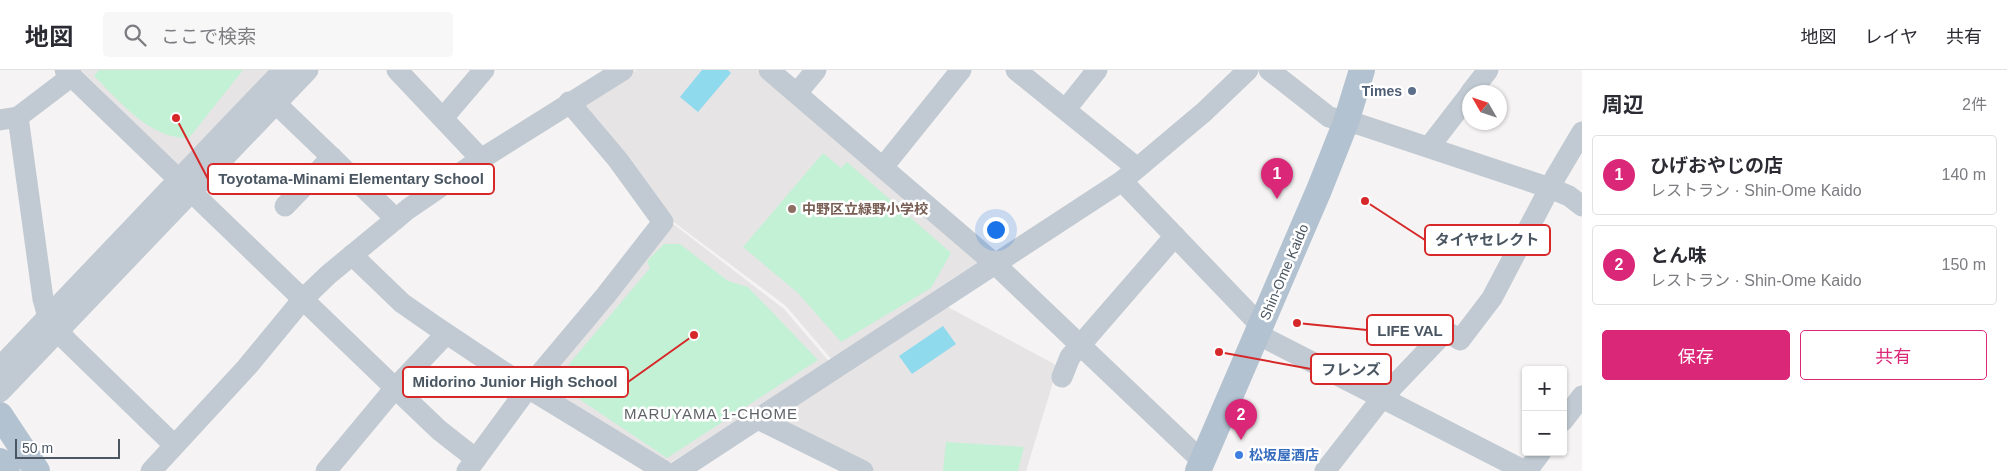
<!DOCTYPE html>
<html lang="ja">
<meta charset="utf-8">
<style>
body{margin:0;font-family:Arial,"Noto Sans JP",sans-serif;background:#f7f7f7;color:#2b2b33}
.controls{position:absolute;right:15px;bottom:15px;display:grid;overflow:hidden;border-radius:5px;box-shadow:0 1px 4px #0004}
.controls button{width:45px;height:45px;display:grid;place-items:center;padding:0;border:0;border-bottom:1px solid #e1e1e2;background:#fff;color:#2b2b33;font:25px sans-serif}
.compass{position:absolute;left:1462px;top:15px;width:45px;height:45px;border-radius:50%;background:#fff;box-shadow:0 1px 4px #0004;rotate:309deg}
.scale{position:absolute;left:15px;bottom:12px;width:105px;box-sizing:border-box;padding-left:5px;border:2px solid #4a5661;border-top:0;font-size:14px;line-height:18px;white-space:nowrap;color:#4a5661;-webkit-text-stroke:4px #fff;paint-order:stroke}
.you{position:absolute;left:995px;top:159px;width:18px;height:18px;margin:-12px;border:4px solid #fff;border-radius:50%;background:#1a73e8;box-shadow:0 0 0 8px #1a73e833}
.badge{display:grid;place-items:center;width:32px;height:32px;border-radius:50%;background:#db2777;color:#fff;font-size:16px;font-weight:700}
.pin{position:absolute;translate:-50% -41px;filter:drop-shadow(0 1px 2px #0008)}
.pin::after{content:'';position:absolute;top:26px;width:18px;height:15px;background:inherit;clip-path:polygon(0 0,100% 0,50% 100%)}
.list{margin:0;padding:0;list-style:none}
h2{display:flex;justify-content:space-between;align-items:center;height:65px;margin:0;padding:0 20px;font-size:21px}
h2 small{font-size:16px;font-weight:400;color:#7c7c81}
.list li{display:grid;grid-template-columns:32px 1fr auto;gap:15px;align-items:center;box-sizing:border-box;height:80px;margin:0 10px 10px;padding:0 10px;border:1px solid #e1e1e2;border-radius:5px}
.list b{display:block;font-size:19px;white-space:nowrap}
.list p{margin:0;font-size:16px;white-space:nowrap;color:#7c7c81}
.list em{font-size:16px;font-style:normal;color:#7c7c81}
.actions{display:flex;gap:10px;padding:15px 20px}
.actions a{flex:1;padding:11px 0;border:1px solid #db2777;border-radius:5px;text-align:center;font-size:18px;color:#db2777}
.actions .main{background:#db2777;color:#fff}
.icon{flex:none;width:28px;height:28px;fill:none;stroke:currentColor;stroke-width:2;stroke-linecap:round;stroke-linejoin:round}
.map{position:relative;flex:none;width:1582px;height:401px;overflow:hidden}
header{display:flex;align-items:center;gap:30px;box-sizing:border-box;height:70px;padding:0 25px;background:#fff;border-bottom:1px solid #e1e1e2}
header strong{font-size:24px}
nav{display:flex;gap:28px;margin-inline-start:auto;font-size:18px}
.search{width:350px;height:45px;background:#f7f7f7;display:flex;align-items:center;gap:12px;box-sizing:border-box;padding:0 18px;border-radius:5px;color:#7c7c81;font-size:19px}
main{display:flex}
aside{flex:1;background:#fff}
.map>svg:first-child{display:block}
.education{fill:#e6e4e5}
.green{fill:#c3f1d5}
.water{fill:#90daee}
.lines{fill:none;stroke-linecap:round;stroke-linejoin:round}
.minor{stroke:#c1cad2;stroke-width:21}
.major{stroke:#b3c2d1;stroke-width:26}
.service-dot{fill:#5c6f8a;stroke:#fff;stroke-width:2}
.education-dot{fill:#8d6e63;stroke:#fff;stroke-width:2}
.shop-dot{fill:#3f7fe0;stroke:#fff;stroke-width:2}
.labels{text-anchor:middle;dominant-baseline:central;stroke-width:5;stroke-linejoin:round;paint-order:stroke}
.service-label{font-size:14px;font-weight:bold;fill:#4e5e75;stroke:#fff;text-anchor:end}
.education-label{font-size:14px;font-weight:bold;fill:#785e54;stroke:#fff;text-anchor:start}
.street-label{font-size:14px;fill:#4a5661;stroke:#fff}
.shop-label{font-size:14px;font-weight:bold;fill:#366cbe;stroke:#fff;text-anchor:start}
.neighbourhood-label{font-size:15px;letter-spacing:1px;fill:#5f6368;stroke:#fff}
.leader{fill:none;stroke:#d62828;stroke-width:2}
.callout-dot{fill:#d62828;stroke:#fff;stroke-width:2}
.callout{fill:#fff;stroke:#d62828;stroke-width:2}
.callout-label{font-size:15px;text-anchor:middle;font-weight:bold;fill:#4a5661}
</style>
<header>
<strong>地図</strong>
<div class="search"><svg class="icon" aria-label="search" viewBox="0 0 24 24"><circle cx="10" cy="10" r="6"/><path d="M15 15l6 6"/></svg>ここで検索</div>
<nav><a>地図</a><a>レイヤ</a><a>共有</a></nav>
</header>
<main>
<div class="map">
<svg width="1582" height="401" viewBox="0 0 1582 401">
<rect width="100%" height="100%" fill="#f5f3f3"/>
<g class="education">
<polygon points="81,0 268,0 178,96"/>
<polygon points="637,0 757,0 984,192 832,290 786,236 671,150 583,35 585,30"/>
<polygon points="672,153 784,239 839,303 944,235 1058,296 1026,401 874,401 775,354 764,334 668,394 545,319 544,310"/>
</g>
<g class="green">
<path d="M99 0H243L189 68C149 69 120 31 94 6Z"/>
<polygon points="823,83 841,98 847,92 951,183 931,218 841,272 798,223 743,177"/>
<polygon points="664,174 680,174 728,211 748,217 818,290 667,388 554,312 650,198 647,191"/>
<polygon points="946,372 1024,377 1018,401 943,401"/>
</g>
<g class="water">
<polygon points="702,0 728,0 731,3 698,42 680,27"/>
<polygon points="943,256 956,274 912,304 899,286"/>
</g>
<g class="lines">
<g class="minor">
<polyline points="65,0 395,318 446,264"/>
<polyline points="397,0 481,89"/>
<polyline points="769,0 995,194 1203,392"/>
<polyline points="1016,0 1137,98"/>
<polyline points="1269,0 1329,47 1361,55 1550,118 1569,126 1582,136"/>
<polyline points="1471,22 1488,0"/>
<polyline points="797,23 816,0"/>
<polyline points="267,25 396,149"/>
<polyline points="1066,39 1097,0"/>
<polyline points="18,47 43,229 48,247 66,270 174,375"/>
<polyline points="443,48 484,0"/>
<polyline points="0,50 18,47 72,6"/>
<polyline points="1429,77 1470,24"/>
<polyline points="883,97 961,0"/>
<polyline points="1122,111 1261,256"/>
<polyline points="285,136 332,87"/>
<polyline points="352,185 402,233 435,256 528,318 664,401"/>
<polyline points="1257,264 1525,401"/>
<polyline points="0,297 283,0"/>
<polyline points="1062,307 1070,287 1175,166"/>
<polyline points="0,322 308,0"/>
<polyline points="758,349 863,401"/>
<polyline points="1563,351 1582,326"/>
<polyline points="151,401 247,297 303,229 328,205 408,139 481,89 623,0"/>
<polyline points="326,401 395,318 439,360 476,389"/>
<polyline points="467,401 528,318 606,225 663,152 618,90 569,32"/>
<polyline points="678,401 1122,111 1204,42 1248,0"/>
<polyline points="1325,401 1382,328 1446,261 1460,270 1492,228 1556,106 1582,62"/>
<polyline points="1527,401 1541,382"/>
</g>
<g class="major">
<polyline points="0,345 37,401"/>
<polyline points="0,391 7,401"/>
<polyline points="1198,401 1319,120 1346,52 1362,0"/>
</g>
</g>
<circle class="service-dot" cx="1412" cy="21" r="5"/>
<circle class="education-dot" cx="792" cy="139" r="5"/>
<circle class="shop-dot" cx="1239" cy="385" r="5"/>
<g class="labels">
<g class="service-label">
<text x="1402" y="21">Times</text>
</g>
<g class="education-label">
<text x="802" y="139">中野区立緑野小学校</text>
</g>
<g class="street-label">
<text transform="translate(1284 202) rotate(-67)">Shin-Ome Kaido</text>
</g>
<g class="shop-label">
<text x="1249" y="385">松坂屋酒店</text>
</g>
<g class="neighbourhood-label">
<text x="711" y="343">MARUYAMA 1-CHOME</text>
</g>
</g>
<path class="leader" d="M176 48L208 109M1365 131L1425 170M1297 253L1367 260M1219 282L1311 299M694 265L628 312"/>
<g class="callout-dot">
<circle cx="176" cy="48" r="5"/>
<circle cx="1365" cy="131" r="5"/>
<circle cx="1297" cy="253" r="5"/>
<circle cx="1219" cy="282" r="5"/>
<circle cx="694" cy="265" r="5"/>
</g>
<g class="callout">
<rect x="208" y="94" width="286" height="30" rx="5"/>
<rect x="1425" y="155" width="125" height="30" rx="5"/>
<rect x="1367" y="245" width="86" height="30" rx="5"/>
<rect x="1311" y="284" width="80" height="30" rx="5"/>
<rect x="403" y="297" width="225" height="30" rx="5"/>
</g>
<g class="callout-label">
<text x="351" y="114">Toyotama-Minami Elementary School</text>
<text x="1487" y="175">タイヤセレクト</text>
<text x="1410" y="266">LIFE VAL</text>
<text x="1351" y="305">フレンズ</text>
<text x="515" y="317">Midorino Junior High School</text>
</g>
</svg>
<div class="controls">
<button>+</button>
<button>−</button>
</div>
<svg class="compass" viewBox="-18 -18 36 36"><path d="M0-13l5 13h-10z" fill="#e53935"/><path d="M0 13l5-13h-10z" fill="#7c7c81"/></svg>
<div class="scale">50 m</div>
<div class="you"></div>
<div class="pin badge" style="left:1277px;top:129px">1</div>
<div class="pin badge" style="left:1241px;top:370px">2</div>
</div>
<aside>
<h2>周辺<small>2件</small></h2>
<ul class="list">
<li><span class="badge">1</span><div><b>ひげおやじの店</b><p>レストラン · Shin-Ome Kaido</p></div><em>140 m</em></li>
<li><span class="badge">2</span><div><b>とん味</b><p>レストラン · Shin-Ome Kaido</p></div><em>150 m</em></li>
</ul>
<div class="actions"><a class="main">保存</a><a>共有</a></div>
</aside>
</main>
